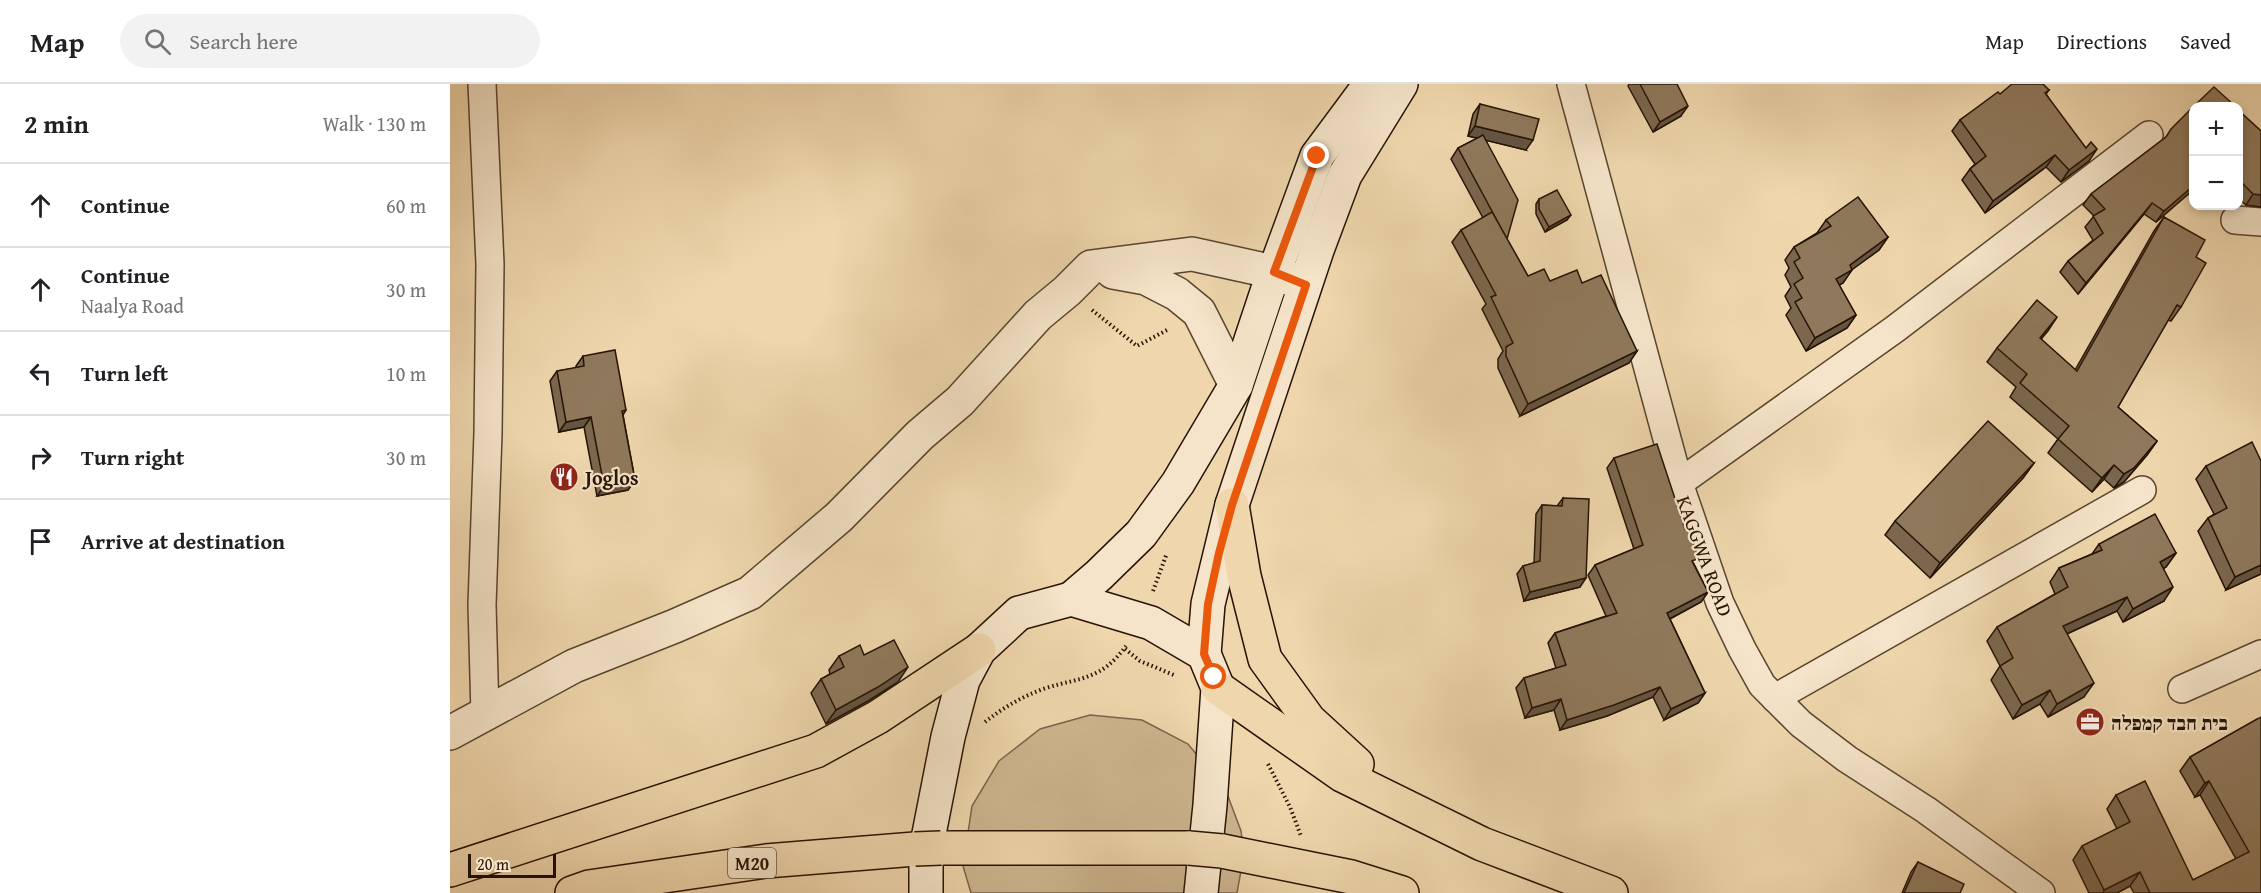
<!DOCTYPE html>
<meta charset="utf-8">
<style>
body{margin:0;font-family:"Gentium Book Plus","Frank Ruhl Libre",serif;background:#f2f2f2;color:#202124}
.controls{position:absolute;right:18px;top:18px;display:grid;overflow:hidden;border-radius:12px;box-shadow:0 3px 9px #0003}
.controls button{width:54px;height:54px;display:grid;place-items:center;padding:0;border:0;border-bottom:2px solid #e0e0e0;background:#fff;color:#202124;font:30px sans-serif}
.scale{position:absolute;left:18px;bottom:15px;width:88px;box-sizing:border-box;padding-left:6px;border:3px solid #271304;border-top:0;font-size:16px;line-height:21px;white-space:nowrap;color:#271304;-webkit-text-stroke:4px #f5e4c9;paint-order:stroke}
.stop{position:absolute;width:18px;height:18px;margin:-14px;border:4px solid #ea580c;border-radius:50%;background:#fff}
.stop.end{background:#ea580c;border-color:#fff;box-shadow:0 2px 6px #0008}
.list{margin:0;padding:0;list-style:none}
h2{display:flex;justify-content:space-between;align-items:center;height:78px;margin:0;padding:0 24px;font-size:26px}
h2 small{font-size:20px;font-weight:400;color:#757577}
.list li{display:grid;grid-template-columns:39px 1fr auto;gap:18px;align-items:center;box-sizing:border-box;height:84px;padding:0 24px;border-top:2px solid #e0e0e0}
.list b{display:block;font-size:22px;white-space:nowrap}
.list p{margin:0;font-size:20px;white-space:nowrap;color:#757577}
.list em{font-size:20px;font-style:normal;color:#757577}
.icon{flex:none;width:33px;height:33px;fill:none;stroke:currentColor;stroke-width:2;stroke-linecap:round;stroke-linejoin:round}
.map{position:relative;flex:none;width:1811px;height:809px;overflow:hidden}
header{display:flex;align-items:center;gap:36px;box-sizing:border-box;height:84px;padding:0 30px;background:#fff;border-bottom:2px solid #e0e0e0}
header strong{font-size:28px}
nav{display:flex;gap:33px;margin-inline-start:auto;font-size:21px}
.search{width:420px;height:54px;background:#f2f2f2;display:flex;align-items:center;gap:15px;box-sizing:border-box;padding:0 21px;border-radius:33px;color:#757577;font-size:22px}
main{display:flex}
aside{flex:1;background:#fff}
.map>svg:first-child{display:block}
.green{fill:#cdb58f;stroke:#7a644a;stroke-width:1.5}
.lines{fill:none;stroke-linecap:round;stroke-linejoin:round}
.minor-casing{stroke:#59442e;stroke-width:30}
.tertiary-casing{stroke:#59442e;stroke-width:36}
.secondary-casing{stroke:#271304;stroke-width:36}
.motorway-casing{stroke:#271304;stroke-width:36}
.path{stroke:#271304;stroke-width:4;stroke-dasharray:1.5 3;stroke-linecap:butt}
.minor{stroke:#f5e4c9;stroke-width:27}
.tertiary{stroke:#f5e4c9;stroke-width:33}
.secondary{stroke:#f5e4c9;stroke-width:33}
.motorway{stroke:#efd6ac;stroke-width:33}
.motorway-bridge-casing{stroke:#271304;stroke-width:36;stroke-linecap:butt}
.motorway-bridge{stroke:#efd6ac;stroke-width:33}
.wall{fill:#7b674e;stroke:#271304;stroke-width:1.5}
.shaded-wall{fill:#645440;stroke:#271304;stroke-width:1.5}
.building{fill:#8f785b;stroke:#271304;stroke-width:1.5}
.route{stroke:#ea580c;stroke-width:8}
.labels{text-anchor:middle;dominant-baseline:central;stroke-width:4.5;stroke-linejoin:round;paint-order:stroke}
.shield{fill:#f5e4c9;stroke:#65523f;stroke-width:1.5}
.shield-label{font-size:18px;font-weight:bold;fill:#271304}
.poi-label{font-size:20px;font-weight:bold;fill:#271304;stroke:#f5e4c9;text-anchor:start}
.street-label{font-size:20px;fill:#271304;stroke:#f5e4c9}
</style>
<header>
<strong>Map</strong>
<div class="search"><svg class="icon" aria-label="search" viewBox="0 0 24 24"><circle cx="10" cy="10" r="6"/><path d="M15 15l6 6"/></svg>Search here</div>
<nav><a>Map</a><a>Directions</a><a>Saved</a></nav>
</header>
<main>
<aside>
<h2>2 min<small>Walk · 130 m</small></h2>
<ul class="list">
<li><svg class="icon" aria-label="ahead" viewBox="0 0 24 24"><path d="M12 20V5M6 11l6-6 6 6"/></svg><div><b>Continue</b></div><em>60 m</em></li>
<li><svg class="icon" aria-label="ahead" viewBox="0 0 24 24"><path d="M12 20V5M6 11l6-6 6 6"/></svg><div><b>Continue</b><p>Naalya Road</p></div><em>30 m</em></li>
<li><svg class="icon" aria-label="left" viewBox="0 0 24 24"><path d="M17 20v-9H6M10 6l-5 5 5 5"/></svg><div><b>Turn left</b></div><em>10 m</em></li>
<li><svg class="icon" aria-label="right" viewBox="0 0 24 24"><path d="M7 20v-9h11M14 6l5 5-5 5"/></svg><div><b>Turn right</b></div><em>30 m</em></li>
<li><svg class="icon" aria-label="arrive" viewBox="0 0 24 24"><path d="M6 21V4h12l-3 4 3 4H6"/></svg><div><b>Arrive at destination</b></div></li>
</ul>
</aside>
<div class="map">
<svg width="1811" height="809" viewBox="0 0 1811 809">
<rect width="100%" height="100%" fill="#efd6ac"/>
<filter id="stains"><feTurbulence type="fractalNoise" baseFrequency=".00333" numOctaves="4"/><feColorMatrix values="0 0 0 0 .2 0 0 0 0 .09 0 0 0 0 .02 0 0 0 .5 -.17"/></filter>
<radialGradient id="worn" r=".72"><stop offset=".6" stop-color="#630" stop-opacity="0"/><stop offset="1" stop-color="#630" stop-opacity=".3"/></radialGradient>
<polygon class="green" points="640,631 692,636 738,660 761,688 773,699 791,747 794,770 787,809 521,809 513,782 522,722 549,677 590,645"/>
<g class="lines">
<g class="minor-casing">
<g id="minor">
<polyline points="32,0 40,180 38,349 32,521 35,630"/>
<polyline points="1121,0 1229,399 1270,519 1292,565 1312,601 1351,640 1397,675 1476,726 1591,809"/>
<polyline points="1785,136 1811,138"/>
<polyline points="1229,399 1445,245 1699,51"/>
<polyline points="1732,605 1811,570"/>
<polyline points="1325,614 1692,406"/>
</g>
</g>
<g class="tertiary-casing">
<g id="tertiary">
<polyline points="663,188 696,194 727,210 749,228 786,301"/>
<polyline points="0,649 124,582 225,542 300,509 389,433 470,351 510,317 588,231 617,207 641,183 742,170 824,188 851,199"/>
</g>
</g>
<g class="secondary-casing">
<g id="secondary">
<polyline points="621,515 649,491 691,450 728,399 786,301 817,208 867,72 913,10 925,0"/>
<polyline points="754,570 758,520 782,421 867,166 895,91 951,0"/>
<polyline points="476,809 476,765 498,653 513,596 529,566 569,529 621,515 701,539 754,570 768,604 760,721 751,809"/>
</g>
</g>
<g class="motorway-casing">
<g id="motorway">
<polyline points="782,421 794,492 815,575 859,636 907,680"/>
<polyline points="768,604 892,691 1032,760 1161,809"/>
<polyline points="491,764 739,764"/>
<polyline points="772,767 901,793 952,809"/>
<polyline points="0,786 366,667 428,633 529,566"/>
<polyline points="122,809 139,803 316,777 465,765"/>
</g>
</g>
<g class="path">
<polyline points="642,226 687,262 719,245"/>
<polyline points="703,507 717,469"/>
<polyline points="675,565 690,577 724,591"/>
<path d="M535 638C554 623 573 612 596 604 632 593 651 596 676 562"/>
<polyline points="818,680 840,723 851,752"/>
</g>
<use href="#minor" class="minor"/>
<use href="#tertiary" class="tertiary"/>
<use href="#secondary" class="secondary"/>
<use href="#motorway" class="motorway"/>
<g class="motorway-bridge-casing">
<g id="motorway-bridge">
<polyline points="739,764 772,767"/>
<polyline points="465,765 491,764"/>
</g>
</g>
<use href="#motorway-bridge" class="motorway-bridge"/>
</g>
<g class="wall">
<polygon points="1179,0 1227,0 1231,32 1203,48 1178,2"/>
<polygon points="1599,6 1596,10 1639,77 1611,98 1596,83 1535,129 1512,96 1520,85 1525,80 1502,47 1510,36 1550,10"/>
<polygon points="1030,20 1076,66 1036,56 1057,155 1078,192 1100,197 1132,199 1187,267 1179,279 1070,332 1048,284 1048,275 1053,267 1032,225 1036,220 1002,158 1011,146 1033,134 1001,75 1008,64 1028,54 1018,52 1023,30"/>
<polygon points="1743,23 1743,106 1706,138 1694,130 1628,210 1610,188 1618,177 1643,156 1635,143 1644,132 1633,121 1641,110 1716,53"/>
<polygon points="1788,26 1811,47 1811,123 1796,121 1788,114"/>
<polygon points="1089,115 1117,136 1095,148 1086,130 1086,120"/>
<polygon points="1714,133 1746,173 1731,223 1721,237 1718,236 1668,323 1707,357 1697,371 1674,398 1664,404 1654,395 1642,408 1598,369 1608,355 1560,313 1566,303 1537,278 1547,264 1607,233 1591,255 1625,286 1704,147"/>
<polygon points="1376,136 1438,153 1429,166 1402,185 1393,199 1389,201 1406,231 1397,244 1356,267 1336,231 1341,224 1335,212 1341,203 1335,191 1339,184 1335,176 1344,163 1367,149"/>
<polygon points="133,272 176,326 173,331 185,396 178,406 147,412 134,343 109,348 100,297 107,287 126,284 126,282"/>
<polygon points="1164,374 1244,480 1258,508 1251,518 1220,535 1255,609 1248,619 1214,636 1203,613 1157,632 1110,646 1104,626 1075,634 1066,604 1074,594 1106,584 1098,559 1105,549 1156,532 1138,491 1145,481 1184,465 1157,384"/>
<polygon points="1584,379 1573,394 1480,494 1435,451 1445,437"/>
<polygon points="1756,382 1811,490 1776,506 1748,447 1758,434 1764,430 1746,395"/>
<polygon points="1113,414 1130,503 1074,517 1067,490 1073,482 1084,479 1086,430 1092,421 1107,422"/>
<polygon points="1649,460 1726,469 1716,483 1713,485 1714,517 1673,538 1667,527 1617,550 1634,613 1598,633 1590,620 1563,635 1541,596 1550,582 1537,557 1547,543 1605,510 1600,498 1609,484 1642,470"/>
<polygon points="414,571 448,598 418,617 376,640 361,609 371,595 380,590 379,586 389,572"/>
<polygon points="1807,635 1811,809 1684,809 1680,802 1667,809 1639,809 1623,776 1632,762 1667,745 1657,725 1666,711 1743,796 1786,775 1750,711 1745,713 1730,687 1740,673"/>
<polygon points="1468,778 1510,809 1452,809 1461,788"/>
</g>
<g class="shaded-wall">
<polygon points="1238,22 1231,32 1203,48 1210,38"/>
<polygon points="1025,42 1083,56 1076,66 1018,52"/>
<polygon points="1647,65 1639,77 1611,98 1619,86"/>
<polygon points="1605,71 1596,83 1535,129 1543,117"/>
<polygon points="1743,102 1743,106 1706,138 1714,127"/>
<polygon points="1803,110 1811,111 1811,123 1796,121"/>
<polygon points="1702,119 1694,130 1628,210 1636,199"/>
<polygon points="1121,131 1117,136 1095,148 1099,143"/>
<polygon points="1438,153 1429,166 1399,188 1402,186 1393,199 1377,208 1386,195 1400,181"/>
<polygon points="1406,231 1397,244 1356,267 1365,254"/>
<polygon points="1607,233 1598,247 1580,268 1590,254"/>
<polygon points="1187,267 1179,279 1070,332 1078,320"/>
<polygon points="141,333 134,343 109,348 116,338"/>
<polygon points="1707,357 1697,371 1674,398 1664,404 1674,390"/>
<polygon points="1584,379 1573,394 1480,494 1490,479"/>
<polygon points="1664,381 1654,395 1642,408 1652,394"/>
<polygon points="185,396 178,406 147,412 154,402"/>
<polygon points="1726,469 1716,483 1700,492 1710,478"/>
<polygon points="1811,481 1811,490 1776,506 1785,493"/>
<polygon points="1136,494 1130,503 1074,517 1080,508"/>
<polygon points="1723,503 1714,517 1673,538 1683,525"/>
<polygon points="1258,508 1251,518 1210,540 1217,529"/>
<polygon points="1677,513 1667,527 1603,556 1613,542"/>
<polygon points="458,583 448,598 418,617 376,640 386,626"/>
<polygon points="1644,599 1634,613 1598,633 1607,620"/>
<polygon points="1210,603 1203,613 1157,632 1110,646 1117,636"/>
<polygon points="1600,606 1590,620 1563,635 1572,621"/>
<polygon points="1255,609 1248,619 1214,636 1221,625"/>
<polygon points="1111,615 1104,626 1075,634 1082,624"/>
<polygon points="1759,697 1750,711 1745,713 1755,699"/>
<polygon points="1690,788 1680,802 1667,809 1653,809 1654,806"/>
</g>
<g class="building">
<polygon points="1190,0 1227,0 1238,22 1210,38"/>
<polygon points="1562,0 1593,0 1599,6 1595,9 1636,64 1641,58 1647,65 1619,86 1605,71 1543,117 1520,85 1536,72 1510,36 1548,8 1550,10"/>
<polygon points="1764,3 1785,22 1744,22"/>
<polygon points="1030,20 1089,35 1083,56 1025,42"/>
<polygon points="1743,23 1743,102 1714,127 1702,119 1636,199 1618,177 1653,149 1643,132 1655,125 1641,110 1716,53 1721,45"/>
<polygon points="1788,26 1811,47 1811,111 1803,110 1788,95"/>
<polygon points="1033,51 1068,116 1057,155 1008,64"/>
<polygon points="1107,106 1121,131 1099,143 1089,125 1089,115"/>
<polygon points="1408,113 1438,153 1400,181 1402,186 1386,195 1406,231 1365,254 1345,218 1352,214 1344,200 1353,194 1344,178 1350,174 1344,163 1381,142 1376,136"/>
<polygon points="1042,128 1078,192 1094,185 1100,197 1127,186 1132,199 1151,191 1187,267 1078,320 1056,272 1056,263 1063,259 1041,213 1046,211 1011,146"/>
<polygon points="1714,133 1755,156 1746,173 1756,179 1731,223 1727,221 1668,323 1707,357 1684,384 1674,390 1664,381 1652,394 1608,355 1619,342 1570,299 1577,290 1547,264 1587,216 1607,233 1590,254 1627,287"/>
<polygon points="165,266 176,326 172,327 185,396 154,402 141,333 116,338 107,287 134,282 133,272"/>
<polygon points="1538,337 1584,379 1490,479 1445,437"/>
<polygon points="1802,358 1811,377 1811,481 1785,493 1758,434 1777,424 1756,382"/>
<polygon points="1207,360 1235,445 1238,444 1249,474 1242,477 1258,508 1217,529 1255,609 1221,625 1210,603 1164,621 1117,636 1111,615 1082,624 1074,594 1116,581 1105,549 1167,529 1145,481 1193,461 1164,374"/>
<polygon points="1113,414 1139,415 1136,494 1080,508 1073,482 1090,477 1092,421 1112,422"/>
<polygon points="1705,430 1726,469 1710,478 1723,503 1683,525 1677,513 1613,542 1644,599 1607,620 1600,606 1572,621 1550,582 1563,574 1547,543 1618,503 1609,484 1652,466 1649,460"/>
<polygon points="444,556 458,583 428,603 386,626 371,595 394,583 389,572 410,561 414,571"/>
<polygon points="1811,633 1811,809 1700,809 1690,788 1654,806 1632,762 1680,738 1666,711 1695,697 1743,796 1799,768 1759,697 1755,699 1740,673"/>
<polygon points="1468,778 1514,800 1510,809 1454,809"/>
</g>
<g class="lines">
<polyline class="route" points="764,593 754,570 758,520 769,469 782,421 856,201 824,188 867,72"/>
</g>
<defs>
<g id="restaurant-disc" transform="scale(1.5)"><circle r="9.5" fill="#8f2418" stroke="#f5e4c9"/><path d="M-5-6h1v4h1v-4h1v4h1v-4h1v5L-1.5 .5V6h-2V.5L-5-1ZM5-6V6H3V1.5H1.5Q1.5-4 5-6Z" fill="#fff"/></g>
<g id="office-disc" transform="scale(1.5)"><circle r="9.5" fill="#8f2418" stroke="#f5e4c9"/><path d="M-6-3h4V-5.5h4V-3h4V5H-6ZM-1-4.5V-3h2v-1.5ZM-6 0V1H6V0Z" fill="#fff"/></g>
</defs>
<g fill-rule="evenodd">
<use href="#restaurant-disc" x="114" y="393"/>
<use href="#office-disc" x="1640" y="638"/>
</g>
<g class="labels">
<rect class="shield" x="278" y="764" width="48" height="30" rx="4.5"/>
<g class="shield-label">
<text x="302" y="779">M20</text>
</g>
<g class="poi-label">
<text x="135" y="393">Joglos</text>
<text x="1661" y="638">בית חבד קמפלה</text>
</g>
<g class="street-label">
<text transform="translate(1255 472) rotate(70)">KAGGWA ROAD</text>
</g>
</g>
<rect width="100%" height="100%" filter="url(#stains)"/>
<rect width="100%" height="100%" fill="url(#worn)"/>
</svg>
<div class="controls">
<button>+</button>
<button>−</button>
</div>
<div class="scale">20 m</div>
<div class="stop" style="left:764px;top:593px"></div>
<div class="stop end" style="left:867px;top:72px"></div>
</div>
</main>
